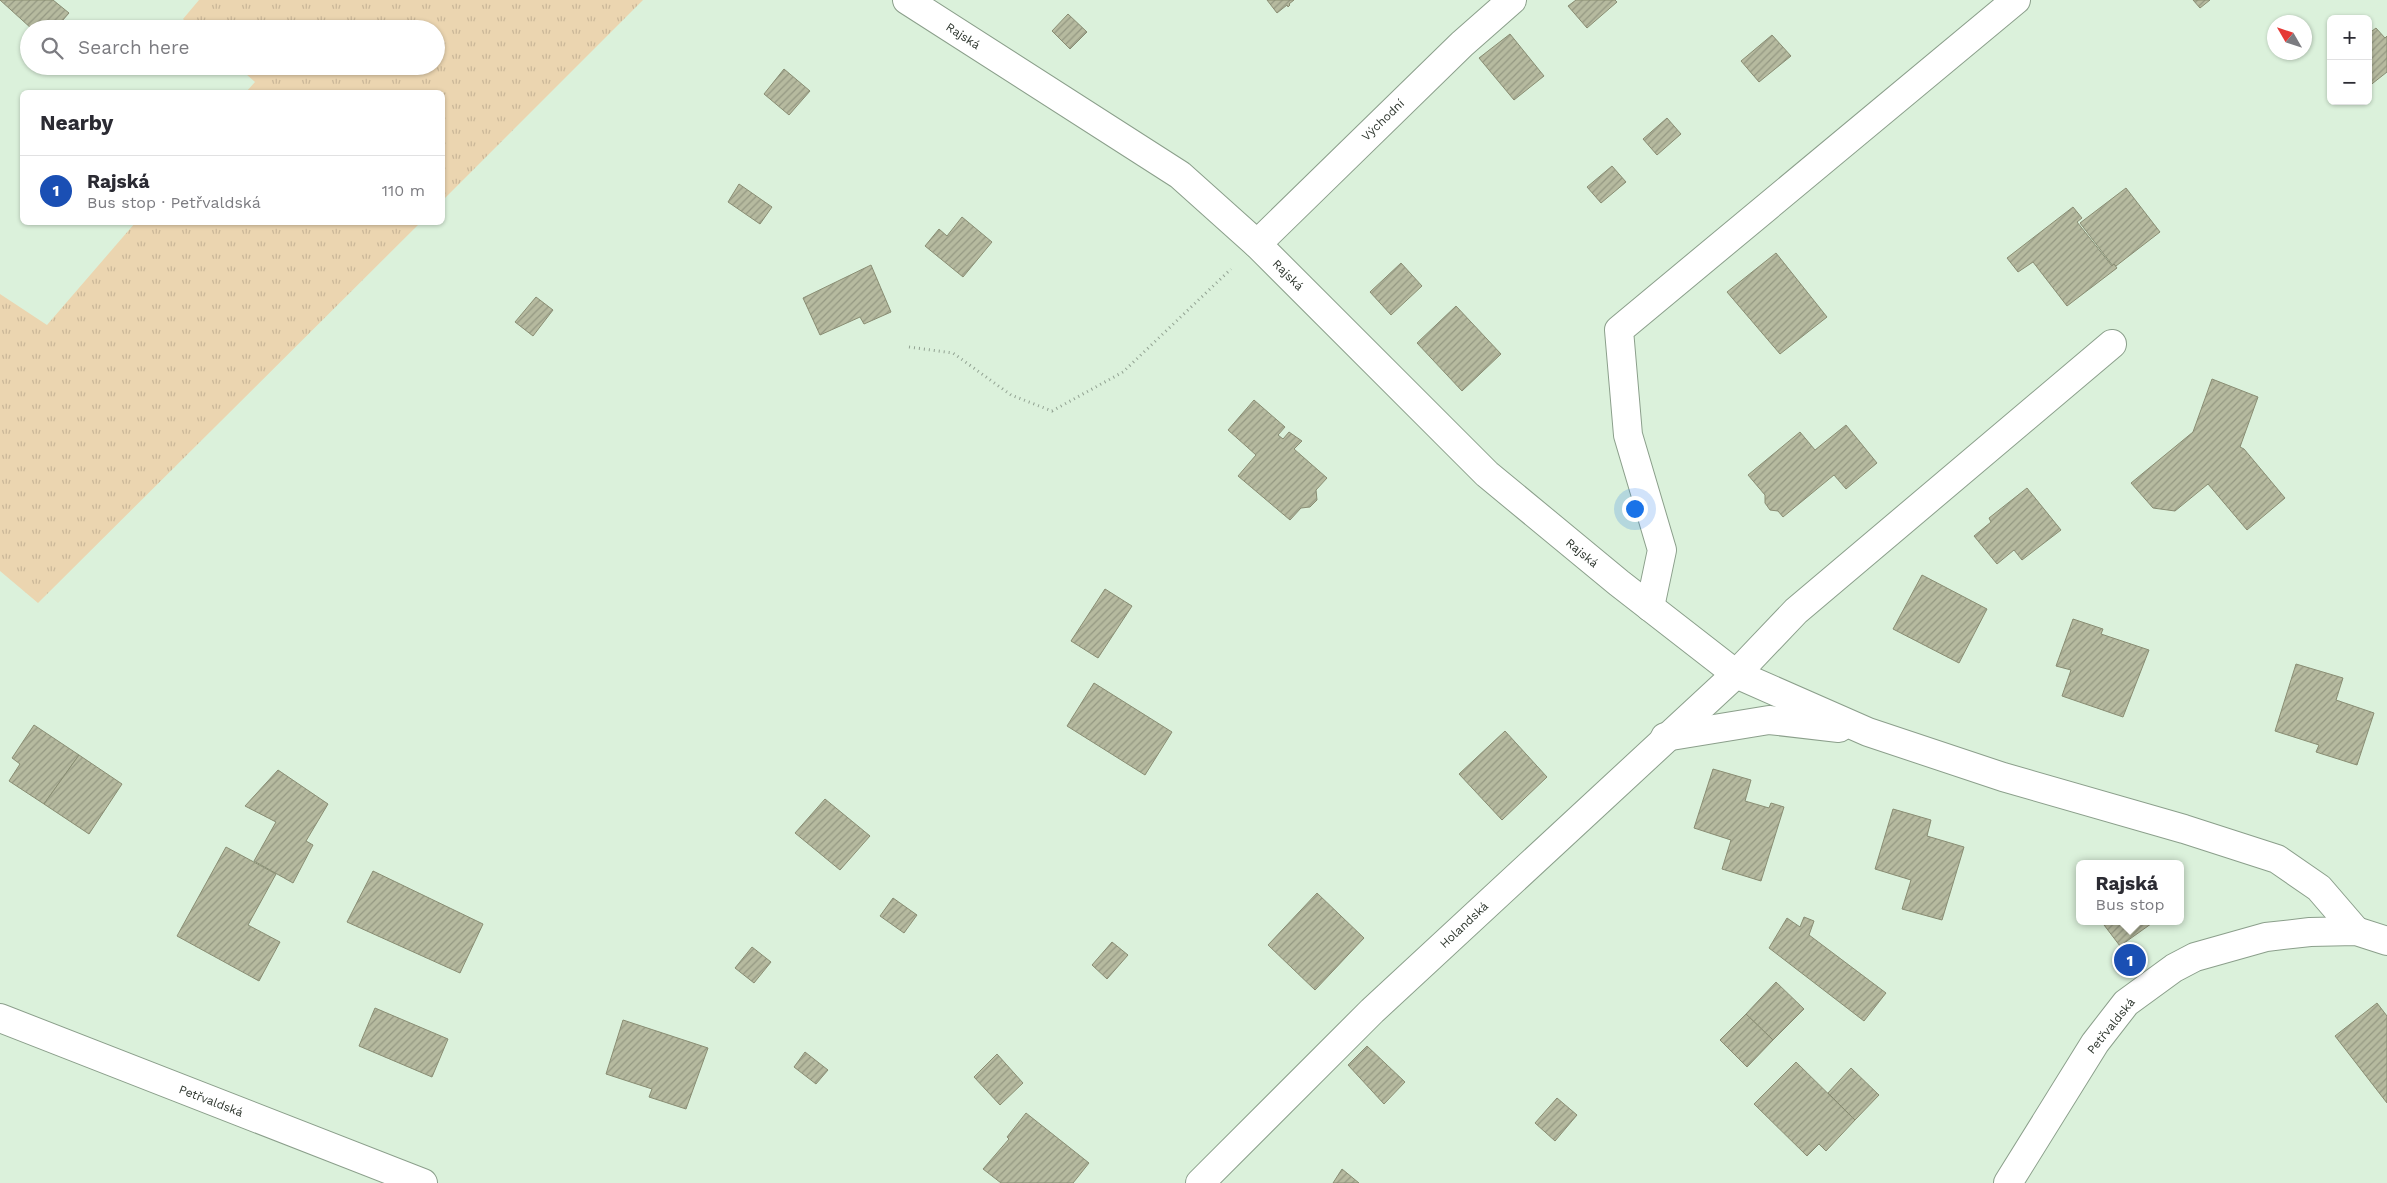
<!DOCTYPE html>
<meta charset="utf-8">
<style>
body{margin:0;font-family:"Work Sans",sans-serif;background:#f7f7f7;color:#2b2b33}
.controls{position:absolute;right:15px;top:15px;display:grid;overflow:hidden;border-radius:8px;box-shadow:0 1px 4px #0004}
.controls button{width:45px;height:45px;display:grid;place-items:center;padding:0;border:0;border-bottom:1px solid #e1e1e2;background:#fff;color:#2b2b33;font:25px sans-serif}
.compass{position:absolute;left:2267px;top:15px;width:45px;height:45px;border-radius:50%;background:#fff;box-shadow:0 1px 4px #0004;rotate:309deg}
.you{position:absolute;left:1634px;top:508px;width:18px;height:18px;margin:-12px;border:4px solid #fff;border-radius:50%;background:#1a73e8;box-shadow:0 0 0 8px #1a73e833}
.badge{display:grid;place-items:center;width:32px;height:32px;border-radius:50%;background:#bf4292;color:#fff;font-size:16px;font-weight:700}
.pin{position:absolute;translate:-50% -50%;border:2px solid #fff;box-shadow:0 1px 5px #0006}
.popup{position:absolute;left:2076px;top:860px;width:108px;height:65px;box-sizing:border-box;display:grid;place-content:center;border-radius:8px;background:#fff;filter:drop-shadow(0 1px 4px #0005);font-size:16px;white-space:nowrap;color:#7c7c81}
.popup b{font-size:19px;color:#2b2b33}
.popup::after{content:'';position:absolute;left:50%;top:100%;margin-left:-10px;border:10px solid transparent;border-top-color:#fff}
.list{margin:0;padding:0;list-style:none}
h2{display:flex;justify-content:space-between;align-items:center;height:65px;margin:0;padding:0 20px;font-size:21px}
h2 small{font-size:16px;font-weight:400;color:#7c7c81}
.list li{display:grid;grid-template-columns:32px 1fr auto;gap:15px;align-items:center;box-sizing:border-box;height:70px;padding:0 20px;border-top:1px solid #e1e1e2}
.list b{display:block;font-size:19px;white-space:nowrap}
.list p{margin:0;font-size:16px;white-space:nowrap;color:#7c7c81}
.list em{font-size:16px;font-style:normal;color:#7c7c81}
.icon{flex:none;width:28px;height:28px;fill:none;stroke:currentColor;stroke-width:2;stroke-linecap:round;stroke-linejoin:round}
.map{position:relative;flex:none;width:2387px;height:1183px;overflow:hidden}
.search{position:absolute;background:#fff;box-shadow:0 1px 4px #0004;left:20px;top:20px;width:425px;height:55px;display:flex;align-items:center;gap:12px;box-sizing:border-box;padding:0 18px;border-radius:28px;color:#7c7c81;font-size:19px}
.panel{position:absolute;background:#fff;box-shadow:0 1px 4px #0004;left:20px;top:90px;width:425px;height:135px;border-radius:8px}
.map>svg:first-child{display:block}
.grass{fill:url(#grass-tufts)}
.building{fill:url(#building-hatch);stroke:#898d73}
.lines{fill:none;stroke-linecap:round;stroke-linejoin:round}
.minor-casing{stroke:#8b9f8b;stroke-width:30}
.path{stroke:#92a292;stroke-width:3;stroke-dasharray:1 4;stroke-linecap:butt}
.minor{stroke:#fff;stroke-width:28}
.labels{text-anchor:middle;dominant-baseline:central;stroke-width:4;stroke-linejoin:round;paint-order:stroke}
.street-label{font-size:12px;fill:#2e362e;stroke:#fff}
</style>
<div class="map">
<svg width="2387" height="1183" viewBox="0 0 2387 1183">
<defs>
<pattern id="grass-tufts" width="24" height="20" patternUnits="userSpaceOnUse" patternTransform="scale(1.25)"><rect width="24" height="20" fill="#ebd5b0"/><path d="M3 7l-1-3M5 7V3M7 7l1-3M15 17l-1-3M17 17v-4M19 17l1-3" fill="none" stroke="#cab798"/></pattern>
<pattern id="building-hatch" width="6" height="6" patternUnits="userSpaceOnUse" patternTransform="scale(1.25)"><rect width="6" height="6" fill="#b6ba9f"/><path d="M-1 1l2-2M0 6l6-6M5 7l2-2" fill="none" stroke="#949882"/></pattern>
</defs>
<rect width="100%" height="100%" fill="#dbf1db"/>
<g class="grass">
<polygon points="199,0 643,0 443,200 442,92 246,92 255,82 237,66 436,66 436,29 194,29 183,19"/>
<polygon points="135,223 420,223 38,603 0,571 0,294 47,325"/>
</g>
<g class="building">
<polygon points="0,0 53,0 69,13 55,29 32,29"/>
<polygon points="1267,0 1294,0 1289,4 1290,5 1288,7 1287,5 1277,13"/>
<polygon points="1576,0 1615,0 1617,2 1587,28 1568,6"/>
<polygon points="2193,0 2210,0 2200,8"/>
<polygon points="1068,14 1087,32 1070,49 1052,31"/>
<polygon points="2376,28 2385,38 2387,36 2387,72 2368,87 2368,34"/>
<polygon points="1510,34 1544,76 1514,100 1479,58"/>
<polygon points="1772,35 1791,56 1759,82 1741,61"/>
<polygon points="784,69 810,91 789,115 764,94"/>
<polygon points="1667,118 1681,134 1657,155 1643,139"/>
<polygon points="1612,166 1626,182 1601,203 1587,187"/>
<polygon points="739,184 772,207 760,224 728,202"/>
<polygon points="2126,188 2160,232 2116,266 2113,266 2080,223"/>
<polygon points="2073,207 2082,218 2077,222 2112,266 2114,264 2117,268 2067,306 2033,262 2018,272 2007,258"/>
<polygon points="962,217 992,242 963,277 925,246 939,229 947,236"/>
<polygon points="1776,253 1827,317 1780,354 1727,292"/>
<polygon points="1401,263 1422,286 1391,315 1370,292"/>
<polygon points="871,265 891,312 864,324 860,317 820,335 803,298"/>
<polygon points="536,297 553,310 533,336 515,322"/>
<polygon points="1456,306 1501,354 1462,391 1417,343"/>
<polygon points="2212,379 2258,397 2240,447 2244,449 2285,498 2247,530 2208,484 2175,511 2153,508 2131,483 2193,432"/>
<polygon points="1254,400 1285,427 1278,435 1283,439 1289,432 1302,441 1294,449 1327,478 1316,490 1317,500 1310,507 1301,508 1290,520 1238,476 1256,455 1228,430"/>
<polygon points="1846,425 1877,463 1846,489 1834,475 1783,517 1778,511 1770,510 1765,503 1765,495 1748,475 1800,432 1815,450"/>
<polygon points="2027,488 2061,530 2022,560 2014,550 1997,564 1974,536 1991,522 1989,518"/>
<polygon points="1922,575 1987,609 1959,663 1893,629"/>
<polygon points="1105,589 1132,606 1098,658 1071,641"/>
<polygon points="2073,619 2103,629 2101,634 2149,650 2123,717 2062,696 2071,670 2056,666"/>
<polygon points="2296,664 2343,678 2336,700 2374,713 2357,765 2316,752 2319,745 2275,731"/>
<polygon points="1094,683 1172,732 1145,775 1067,726"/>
<polygon points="34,725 79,755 44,804 9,781 20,764 12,758"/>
<polygon points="1505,731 1547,777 1502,820 1459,774"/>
<polygon points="79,755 122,784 89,834 44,804"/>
<polygon points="1713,769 1751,780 1745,801 1769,808 1771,803 1784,807 1761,881 1722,869 1731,840 1694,828"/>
<polygon points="278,770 328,804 306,841 313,845 293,883 254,861 276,822 245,806"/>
<polygon points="825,799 870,836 840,870 795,833"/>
<polygon points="1893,809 1931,820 1927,836 1964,847 1942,920 1902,909 1911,880 1875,869"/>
<polygon points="226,847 276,874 248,925 280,942 259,981 177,936"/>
<polygon points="373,871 483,924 460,973 347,922"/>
<polygon points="1317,893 1364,938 1315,990 1268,945"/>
<polygon points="893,898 917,915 904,933 880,916"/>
<polygon points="1804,917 1814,921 1809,935 1886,993 1864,1021 1769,948 1787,918 1800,927"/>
<polygon points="2101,921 2155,921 2120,946"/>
<polygon points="1112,942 1128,955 1107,979 1092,965"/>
<polygon points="752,947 771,962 754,983 735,968"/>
<polygon points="1776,982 1804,1009 1773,1040 1746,1014"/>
<polygon points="2377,1003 2387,1016 2387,1103 2335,1036"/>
<polygon points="375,1008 448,1039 432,1077 359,1046"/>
<polygon points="1746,1014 1773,1040 1747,1067 1720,1040"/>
<polygon points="623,1020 708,1048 686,1109 649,1097 652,1089 606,1074"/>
<polygon points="1367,1046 1405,1082 1384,1104 1348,1065"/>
<polygon points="805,1052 828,1070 816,1084 794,1067"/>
<polygon points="997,1054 1023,1083 1000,1105 974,1077"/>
<polygon points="1796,1062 1855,1120 1826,1151 1819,1144 1807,1156 1754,1104"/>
<polygon points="1851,1068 1879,1095 1855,1120 1828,1093"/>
<polygon points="1557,1098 1577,1115 1555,1141 1535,1123"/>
<polygon points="1026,1113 1089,1163 1073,1183 1001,1183 983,1169 1009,1139 1007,1137"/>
<polygon points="1342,1169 1359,1183 1333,1183"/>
</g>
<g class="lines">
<g class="minor-casing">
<g id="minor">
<polyline points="907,0 1180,175 1257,244 1487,474 1619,583 1736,674 1868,732 2003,777 2184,829 2277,859 2319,888 2356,931"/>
<polyline points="1257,244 1462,44 1512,0"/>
<polyline points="1650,607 1662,550 1628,435 1619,330 2016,0"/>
<polyline points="1665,737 1769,720 1839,728"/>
<polyline points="0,1018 423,1183"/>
<polyline points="1200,1183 1372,1011 1736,674 1796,611 2112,344"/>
<polyline points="2008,1183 2095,1043 2126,1003 2174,968 2195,957 2266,937 2310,932 2356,931 2387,941"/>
</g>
</g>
<polyline class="path" points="909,347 953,353 1011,395 1052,411 1123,372 1231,269"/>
<use href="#minor" class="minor"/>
</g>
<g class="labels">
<g class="street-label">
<text transform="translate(963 36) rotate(33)">Rajská</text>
<text transform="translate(1383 120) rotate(-44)">Východní</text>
<text transform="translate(1288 275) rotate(45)">Rajská</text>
<text transform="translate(1582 553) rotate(40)">Rajská</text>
<text transform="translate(1464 925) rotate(-43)">Holandská</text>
<text transform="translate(2111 1026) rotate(-51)">Petřvaldská</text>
<text transform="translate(211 1101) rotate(21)">Petřvaldská</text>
</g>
</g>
</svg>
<div class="controls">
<button>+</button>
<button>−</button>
</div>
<svg class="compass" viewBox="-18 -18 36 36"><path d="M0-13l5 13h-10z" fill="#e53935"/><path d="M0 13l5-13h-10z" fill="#7c7c81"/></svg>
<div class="you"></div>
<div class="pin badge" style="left:2130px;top:960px;background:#1a4fb4">1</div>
<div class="popup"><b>Rajská</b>Bus stop</div>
<div class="search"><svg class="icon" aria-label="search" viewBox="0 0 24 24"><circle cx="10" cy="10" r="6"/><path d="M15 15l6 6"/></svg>Search here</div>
<section class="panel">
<h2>Nearby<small></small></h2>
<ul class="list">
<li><span class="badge" style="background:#1a4fb4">1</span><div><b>Rajská</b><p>Bus stop · Petřvaldská</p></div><em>110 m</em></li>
</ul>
</section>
</div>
